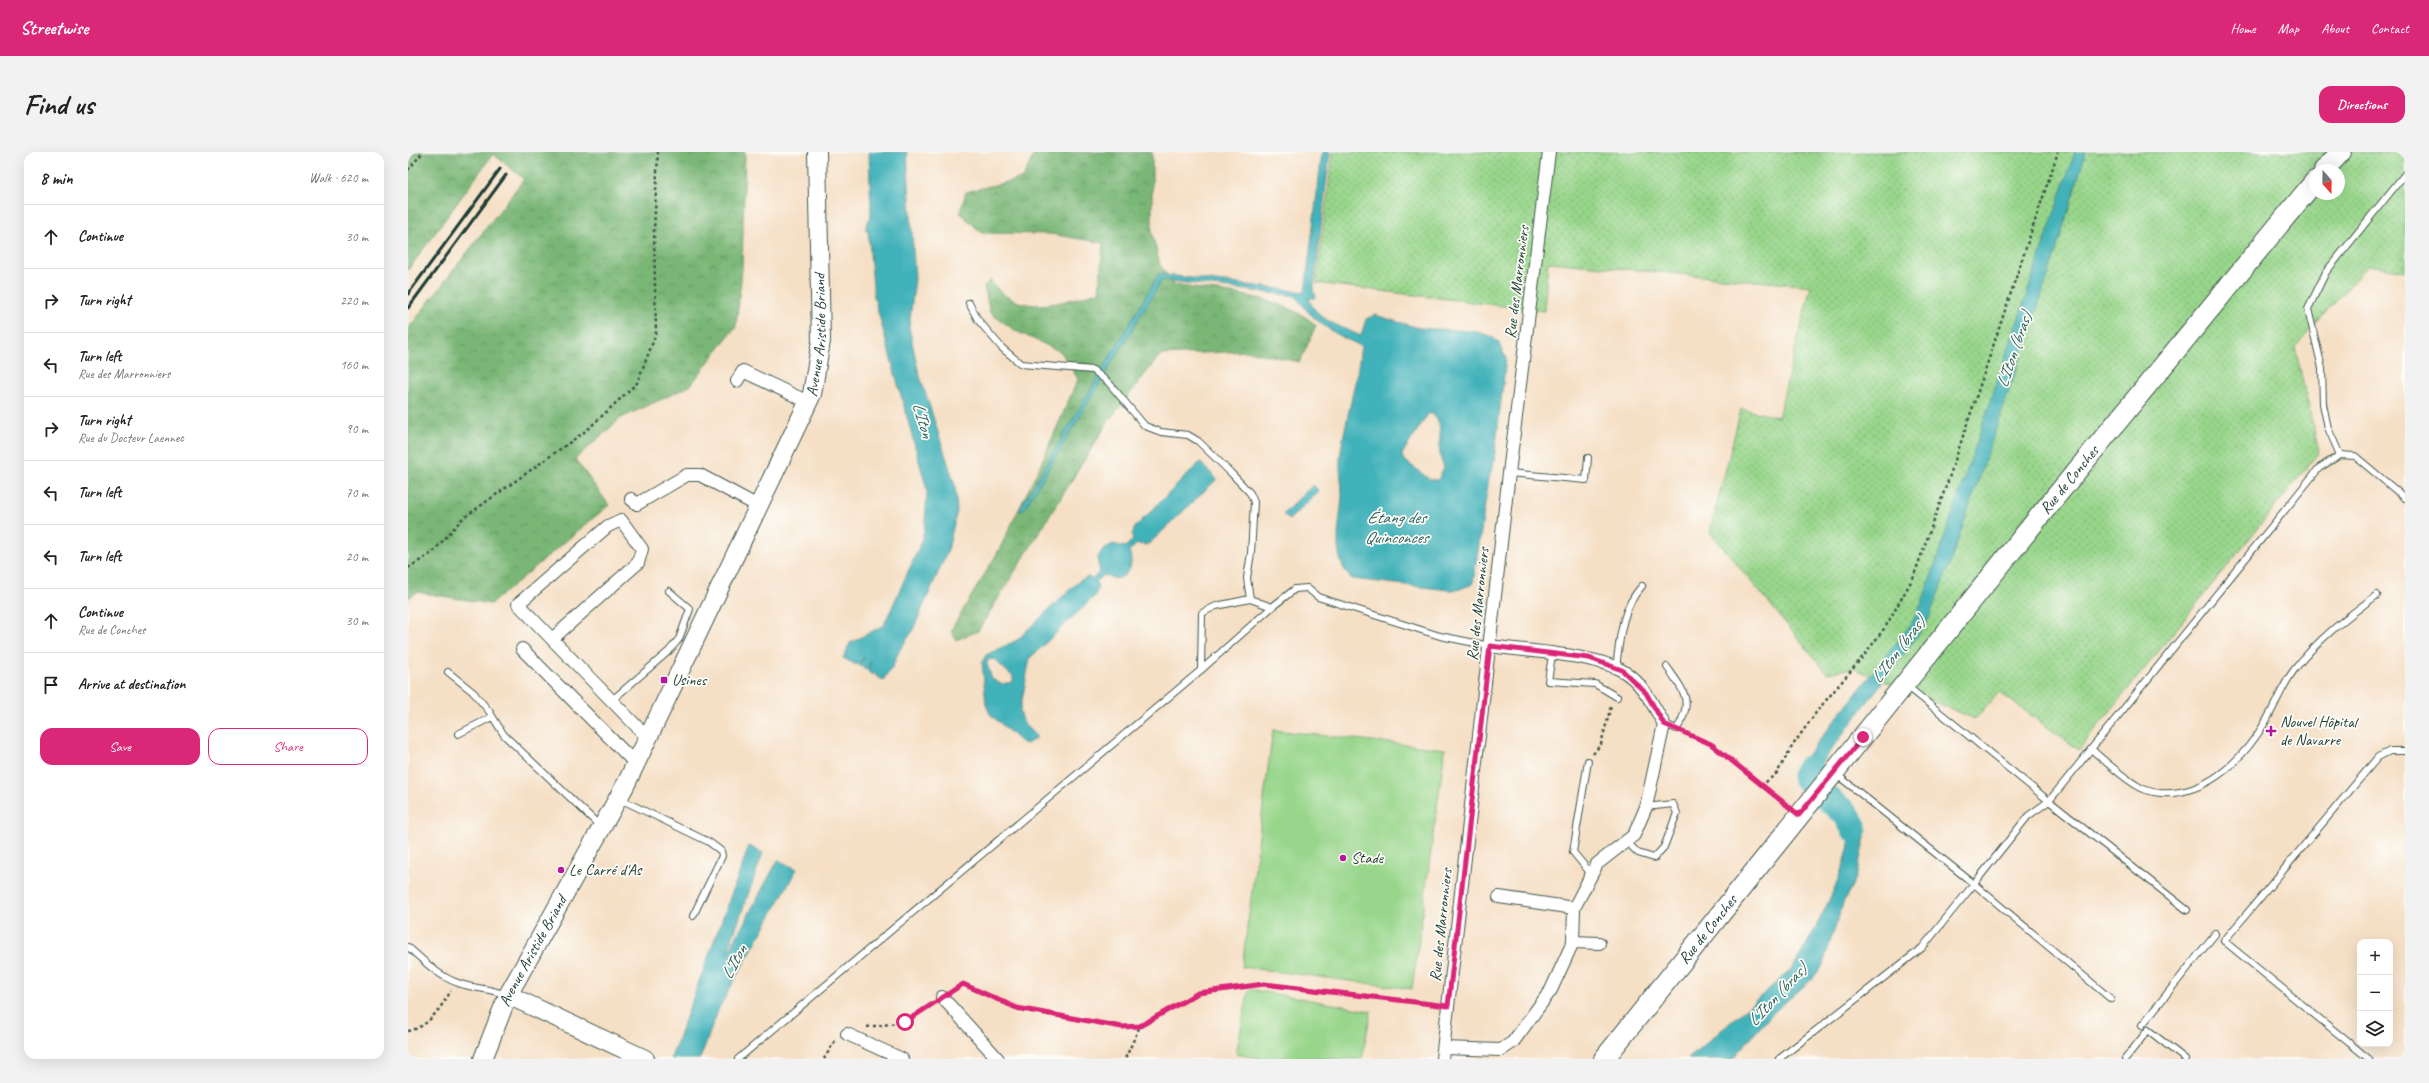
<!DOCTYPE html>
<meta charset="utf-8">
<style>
body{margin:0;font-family:Caveat,sans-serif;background:#f2f2f2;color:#222}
.controls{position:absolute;right:12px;bottom:12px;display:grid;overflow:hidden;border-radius:8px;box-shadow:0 4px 16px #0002}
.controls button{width:36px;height:36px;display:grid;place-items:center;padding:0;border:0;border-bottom:1px solid #e0e0e0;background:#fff;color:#222;font:20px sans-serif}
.compass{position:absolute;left:1901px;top:12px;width:36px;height:36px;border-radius:50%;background:#fff;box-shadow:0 4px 16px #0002;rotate:160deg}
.stop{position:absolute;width:12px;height:12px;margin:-9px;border:3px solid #db2777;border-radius:50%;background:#fff}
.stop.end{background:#db2777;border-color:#fff;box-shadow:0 1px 4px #0008}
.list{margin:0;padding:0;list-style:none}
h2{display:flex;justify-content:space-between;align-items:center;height:52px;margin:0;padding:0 16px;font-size:17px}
h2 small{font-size:13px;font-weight:400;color:#767676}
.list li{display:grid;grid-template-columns:26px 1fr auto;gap:12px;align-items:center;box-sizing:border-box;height:64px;padding:0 16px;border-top:1px solid #e0e0e0}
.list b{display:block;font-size:15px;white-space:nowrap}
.list p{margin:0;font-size:13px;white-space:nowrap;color:#767676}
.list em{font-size:13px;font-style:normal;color:#767676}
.actions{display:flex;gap:8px;padding:12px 16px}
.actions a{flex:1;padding:9px 0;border:1px solid #db2777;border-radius:12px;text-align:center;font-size:14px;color:#db2777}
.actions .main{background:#db2777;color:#fff}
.icon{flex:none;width:22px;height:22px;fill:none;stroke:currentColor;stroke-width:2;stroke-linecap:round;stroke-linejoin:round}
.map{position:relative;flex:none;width:1997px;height:907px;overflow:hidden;border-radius:12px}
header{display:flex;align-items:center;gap:24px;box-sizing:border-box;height:56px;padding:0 20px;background:#db2777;color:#fff}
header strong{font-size:19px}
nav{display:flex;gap:22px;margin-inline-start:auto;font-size:14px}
.intro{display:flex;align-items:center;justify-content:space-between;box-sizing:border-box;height:96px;padding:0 24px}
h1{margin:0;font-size:28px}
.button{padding:10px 18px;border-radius:12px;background:#db2777;color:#fff;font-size:14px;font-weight:700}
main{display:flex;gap:24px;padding:0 24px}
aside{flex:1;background:#fff;border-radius:12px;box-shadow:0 4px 16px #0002}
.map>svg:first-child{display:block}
.grass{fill:url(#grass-dots);stroke:#5c8a60;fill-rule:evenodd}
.forest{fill:url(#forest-crowns);stroke:#4c7a56}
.park{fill:#98d68b;stroke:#5c8a60}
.water{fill:#42b2ba;stroke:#307877;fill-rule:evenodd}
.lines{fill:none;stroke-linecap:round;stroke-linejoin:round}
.river{stroke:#42b2ba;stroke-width:27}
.lane-casing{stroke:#3f554a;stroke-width:8}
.street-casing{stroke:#3f554a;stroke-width:14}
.secondary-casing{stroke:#3f554a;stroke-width:20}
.primary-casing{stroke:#3f554a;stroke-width:22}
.path{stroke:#3f554a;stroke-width:2.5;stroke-dasharray:3 3;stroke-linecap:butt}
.lane{stroke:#fff;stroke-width:6}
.street{stroke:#fff;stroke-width:12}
.secondary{stroke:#fff;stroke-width:18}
.primary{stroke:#fff;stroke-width:20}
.rail{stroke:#1f3d34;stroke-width:3}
.route{stroke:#db2777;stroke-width:5}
.poi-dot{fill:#b5179e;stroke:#fdfcf7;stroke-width:1.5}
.labels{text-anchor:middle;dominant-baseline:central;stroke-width:3.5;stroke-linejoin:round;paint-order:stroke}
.street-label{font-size:16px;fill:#1f3d34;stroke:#fdfcf7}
.poi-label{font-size:16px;fill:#1f3d34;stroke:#fdfcf7;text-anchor:start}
.water-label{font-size:17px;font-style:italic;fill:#2a605c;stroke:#fdfcf7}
</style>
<header>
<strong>Streetwise</strong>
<nav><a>Home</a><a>Map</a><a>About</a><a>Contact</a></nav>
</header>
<div class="intro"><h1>Find us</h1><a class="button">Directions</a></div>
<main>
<aside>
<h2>8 min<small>Walk · 620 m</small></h2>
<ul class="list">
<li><svg class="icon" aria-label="ahead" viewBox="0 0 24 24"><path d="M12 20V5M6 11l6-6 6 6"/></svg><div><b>Continue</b></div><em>30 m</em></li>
<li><svg class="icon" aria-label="right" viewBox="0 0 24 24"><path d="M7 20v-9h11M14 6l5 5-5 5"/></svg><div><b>Turn right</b></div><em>220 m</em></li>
<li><svg class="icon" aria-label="left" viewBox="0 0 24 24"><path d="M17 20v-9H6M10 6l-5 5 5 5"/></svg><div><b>Turn left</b><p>Rue des Marronniers</p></div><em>160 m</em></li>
<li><svg class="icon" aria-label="right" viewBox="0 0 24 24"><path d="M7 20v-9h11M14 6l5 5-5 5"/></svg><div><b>Turn right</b><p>Rue du Docteur Laennec</p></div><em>90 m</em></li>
<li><svg class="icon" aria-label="left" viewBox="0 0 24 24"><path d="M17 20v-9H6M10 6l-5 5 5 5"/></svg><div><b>Turn left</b></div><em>70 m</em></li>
<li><svg class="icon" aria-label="left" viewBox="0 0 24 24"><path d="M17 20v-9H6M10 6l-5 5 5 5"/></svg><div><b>Turn left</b></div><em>20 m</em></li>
<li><svg class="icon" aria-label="ahead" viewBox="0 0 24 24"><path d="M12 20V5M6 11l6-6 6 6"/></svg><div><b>Continue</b><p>Rue de Conches</p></div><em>30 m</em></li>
<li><svg class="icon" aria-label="arrive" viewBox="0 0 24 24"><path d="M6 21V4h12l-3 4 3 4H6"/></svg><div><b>Arrive at destination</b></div></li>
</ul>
<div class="actions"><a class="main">Save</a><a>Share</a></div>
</aside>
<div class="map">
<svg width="1997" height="907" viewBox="0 0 1997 907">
<defs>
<pattern id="grass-dots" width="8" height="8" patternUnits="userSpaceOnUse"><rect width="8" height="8" fill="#98d68b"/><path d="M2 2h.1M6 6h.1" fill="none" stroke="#7baf72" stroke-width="1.8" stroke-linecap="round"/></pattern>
<pattern id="forest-crowns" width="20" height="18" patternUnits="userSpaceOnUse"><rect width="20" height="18" fill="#7ab777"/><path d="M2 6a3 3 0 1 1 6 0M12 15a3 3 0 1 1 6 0" fill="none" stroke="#639662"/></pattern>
</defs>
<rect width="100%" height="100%" fill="#fdfcf7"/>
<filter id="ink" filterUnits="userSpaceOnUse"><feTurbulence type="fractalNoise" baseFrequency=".025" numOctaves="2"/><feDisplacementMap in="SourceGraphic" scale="8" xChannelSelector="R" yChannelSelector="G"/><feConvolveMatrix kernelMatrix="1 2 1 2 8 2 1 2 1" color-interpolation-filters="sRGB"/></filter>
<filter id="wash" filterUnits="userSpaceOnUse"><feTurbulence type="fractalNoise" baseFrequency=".012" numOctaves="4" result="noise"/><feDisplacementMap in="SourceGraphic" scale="16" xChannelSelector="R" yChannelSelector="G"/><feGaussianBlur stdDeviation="0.9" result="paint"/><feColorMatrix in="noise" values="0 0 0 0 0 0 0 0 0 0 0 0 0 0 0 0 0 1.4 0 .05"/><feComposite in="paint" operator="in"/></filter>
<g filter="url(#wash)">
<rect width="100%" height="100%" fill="#f5dfc5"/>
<path class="grass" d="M925 0H1997V119L1960 113 1887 195 1911 300 1671 598 1591 540 1567 567 1445 516 1419 521 1302 380 1333 257 1370 265 1403 134 1140 110 1136 159 908 131ZM1907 18H1931V42H1907Z"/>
<g class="forest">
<polygon points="0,0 337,0 334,118 328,174 282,234 213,266 167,307 201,353 83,452 9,440 0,446 0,177 116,27 85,2 0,118"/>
<path d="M627 0H744V81L752 113 766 133C812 141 870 141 908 173L892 210 839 199 752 203 700 270 570 479 548 488 543 478 590 400 632 314 670 227 653 200 608 179 582 161 576 134 582 128C611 168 652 150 691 140L695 91 643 82 574 81 552 61 558 40 615 26Z"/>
</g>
<g class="park">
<polygon points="865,578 1037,597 1004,837 834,815"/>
<polygon points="841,837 963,859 954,907 854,907 828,902"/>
</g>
<g class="water">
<polygon points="461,0 499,0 507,127 501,175 510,218 547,333 549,359 540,398 504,480 491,499 485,514 475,528 468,524 468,520 465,523 460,520 463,509 459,518 451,513 457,505 449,513 435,506 442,491 476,473 513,391 517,374 519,338 466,145 460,78 457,77 463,64"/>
<path d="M914 0H922L905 141 908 142 907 146H901C906 167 936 176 953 184L958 167 967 163 1011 176 1066 179 1083 184 1090 190 1098 206 1086 309 1081 326 1065 432 1049 438H1041L944 427C921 406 933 369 934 342 934 330 931 317 932 305 937 268 949 232 953 194 926 182 904 169 888 144L754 128 615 359 611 358 751 122 897 140ZM1024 261C1038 277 1029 286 1032 303 1032 307 1035 312 1036 315L1030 328 1021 327 995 307 994 302 1020 262Z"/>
<polygon points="1667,0 1678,0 1644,112 1614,201 1542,411 1519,471 1405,622 1410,628 1401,639 1392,633 1390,615 1504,471 1514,451"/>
<path d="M792 310 809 327 742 391 737 393 729 392 721 399C726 413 722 423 708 427L696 423 688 430 690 435 687 444 622 506 612 559 616 572 629 585 619 592 613 590 582 562 578 552 574 510 578 503 609 488 671 429 680 425 684 427 692 420 689 407 695 397 705 392 717 395 725 388 724 382 728 374ZM586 507 605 525V530L593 532 584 527 579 512 580 508Z"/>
<polygon points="905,333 911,339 881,368 875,362"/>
<path d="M1426 643 1438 652 1457 681V685L1448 726 1436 749 1414 815 1404 827 1365 861 1324 907H1280L1383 818C1398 797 1449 702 1441 678 1437 668 1425 661 1417 654Z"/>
<polygon points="341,694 355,701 318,804 370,708 389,717 311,856 292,907 265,907 263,906"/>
</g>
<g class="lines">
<polyline class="river" points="1401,617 1397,624 1405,634 1438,662 1446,676"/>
</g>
</g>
<g filter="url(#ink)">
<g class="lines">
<g class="lane-casing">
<g id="lane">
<polyline points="561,151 570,168 594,196 613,212 685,218 701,231 737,274 753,280 780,283 790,289 822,320 842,341 846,350 843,401 839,426 842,447"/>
<polyline points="1932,303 1920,276 1915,252 1914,216 1900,157 1918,120 1997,22"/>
<polyline points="1101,321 1178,328 1180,306"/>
<polyline points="864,455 842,447 808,454 794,461 793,518 864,455 887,437 899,436 910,445 1032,484 1082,494"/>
<polyline points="1144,503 1140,529 1187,532 1209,545"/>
<path d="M1208 516C1212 486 1213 457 1234 434"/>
<polyline points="40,520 65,540 81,559 96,583 193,675"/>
<polyline points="203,549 261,499 271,487 282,457 261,439"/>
<path d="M1256 572 1269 577C1286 549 1276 539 1259 515"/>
<polyline points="50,582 84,565"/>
<path d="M1683 597C1697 609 1712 623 1728 633 1740 641 1757 643 1772 640 1810 633 1839 601 1858 569 1868 552 1874 534 1886 518 1909 488 1939 465 1969 443"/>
<polyline points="1180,609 1165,700 1184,723"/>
<polyline points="1428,622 1566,732 1620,664 1641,649 1499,534"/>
<polyline points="212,647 301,690 313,699 314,704 285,764"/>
<polyline points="1218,689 1230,701 1246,706 1256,695 1269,661 1265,652 1238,655"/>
<polyline points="1779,758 1641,649 1911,316 1932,303 1947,304 1997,346"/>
<path d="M0 795C16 809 30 824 50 831 66 837 82 836 98 843"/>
<polyline points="1734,873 1807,782"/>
<polyline points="330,907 793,518"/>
<polyline points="1371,907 1514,796 1566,732 1703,847"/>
<polyline points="1717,907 1740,878 1777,907"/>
<polyline points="1961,907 1816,789 1970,605 1982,599 1997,599"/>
</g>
</g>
<g class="street-casing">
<g id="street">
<polyline points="329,229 335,219 400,250"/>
<polyline points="223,347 229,352 279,323 292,323 350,354"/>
<polyline points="144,487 230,411 234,397 213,368 200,374 110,452 239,585"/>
<polyline points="114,497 227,611"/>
<polyline points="1091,745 1166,756"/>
<polyline points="1165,790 1191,791"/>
<polyline points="534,845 590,907"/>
<polyline points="439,882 494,907"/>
<path d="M1036 896 1093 898 1105 890 1143 838 1165 790 1166 756 1189 712 1226 683 1238 655 1256 572C1245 553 1234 529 1213 518 1184 502 1117 499 1082 494"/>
<polyline points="1034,907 1101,321 1141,0"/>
</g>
</g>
<g class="secondary-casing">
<g id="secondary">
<polyline points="100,843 237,907"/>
<path id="s1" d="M75 907 100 843 218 632 404 242 413 189 409 0"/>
</g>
</g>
<g class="primary-casing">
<g id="primary">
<polyline points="1916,18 1933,0"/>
<path id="s2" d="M1196 907 1630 366 1907 29"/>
</g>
</g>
<g class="path">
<polyline points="0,18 15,0"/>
<polyline points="0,416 24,401 54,367 179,278 229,231 248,182 246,79 250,0"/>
<polyline points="1277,581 1303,592 1378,653"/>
<polyline points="1185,602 1193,592 1203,554"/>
<polyline points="1353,634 1369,621 1385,593 1409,559 1458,501 1478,474 1505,426 1540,329 1650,0"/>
<polyline points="545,838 555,832 609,857 714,875 732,874 717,907"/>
<polyline points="732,874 790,841 856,832 1027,852"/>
<polyline points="459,875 497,870 524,852"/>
<path d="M0 879C20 876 33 855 43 839"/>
<polyline points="416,907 428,887"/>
</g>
<use href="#lane" class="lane"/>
<use href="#street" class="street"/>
<use href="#secondary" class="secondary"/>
<use href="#primary" class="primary"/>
<g class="rail">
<polyline points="0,142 92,17"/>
<polyline points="0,156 98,23"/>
</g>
</g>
</g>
<g class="lines" filter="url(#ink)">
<polyline class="route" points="497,870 555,832 609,856 714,875 732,874 790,841 856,832 1040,854 1082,494 1181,506 1214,518 1238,541 1256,572 1303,592 1391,663 1455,585"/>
</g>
<g class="poi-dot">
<rect x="252" y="524" width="8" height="8" rx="2"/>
<path d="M1861 573h4v4h4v4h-4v4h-4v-4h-4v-4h4z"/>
<circle cx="935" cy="706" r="4"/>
<circle cx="153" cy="718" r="4"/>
</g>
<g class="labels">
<g class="street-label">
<text transform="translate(1109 130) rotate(-83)">Rue des Marronniers</text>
<text stroke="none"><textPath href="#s1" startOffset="802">Avenue Aristide Briand</textPath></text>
<text stroke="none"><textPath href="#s2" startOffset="743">Rue de Conches</textPath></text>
<text transform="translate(1070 452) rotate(-84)">Rue des Marronniers</text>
<text transform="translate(1033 773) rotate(-84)">Rue des Marronniers</text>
<text stroke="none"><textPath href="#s2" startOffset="166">Rue de Conches</textPath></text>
<text stroke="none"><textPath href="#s1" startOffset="119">Avenue Aristide Briand</textPath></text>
</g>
<g class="poi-label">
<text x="264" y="528">Usines</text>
<text x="1872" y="570">Nouvel Hôpital<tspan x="1872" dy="18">de Navarre</tspan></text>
<text x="943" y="706">Stade</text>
<text x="161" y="718">Le Carré d'As</text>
</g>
<g class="water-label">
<text transform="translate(1606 198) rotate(-71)">L'Iton (bras)</text>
<text transform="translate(515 268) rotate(74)">L'Iton</text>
<text x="988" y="365">Étang des<tspan x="988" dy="20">Quinconces</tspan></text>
<text transform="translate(1490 498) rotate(-53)">L'Iton (bras)</text>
<text transform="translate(326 810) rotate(-61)">L'Iton</text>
<text transform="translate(1369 843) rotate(-47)">L'Iton (bras)</text>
</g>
</g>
</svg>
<div class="controls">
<button>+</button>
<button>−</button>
<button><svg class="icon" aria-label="layers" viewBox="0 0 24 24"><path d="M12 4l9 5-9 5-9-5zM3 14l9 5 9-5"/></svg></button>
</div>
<svg class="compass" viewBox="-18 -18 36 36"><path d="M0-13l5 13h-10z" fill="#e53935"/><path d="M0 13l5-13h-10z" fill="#767676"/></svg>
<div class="stop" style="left:497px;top:870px"></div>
<div class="stop end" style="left:1455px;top:585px"></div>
</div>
</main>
